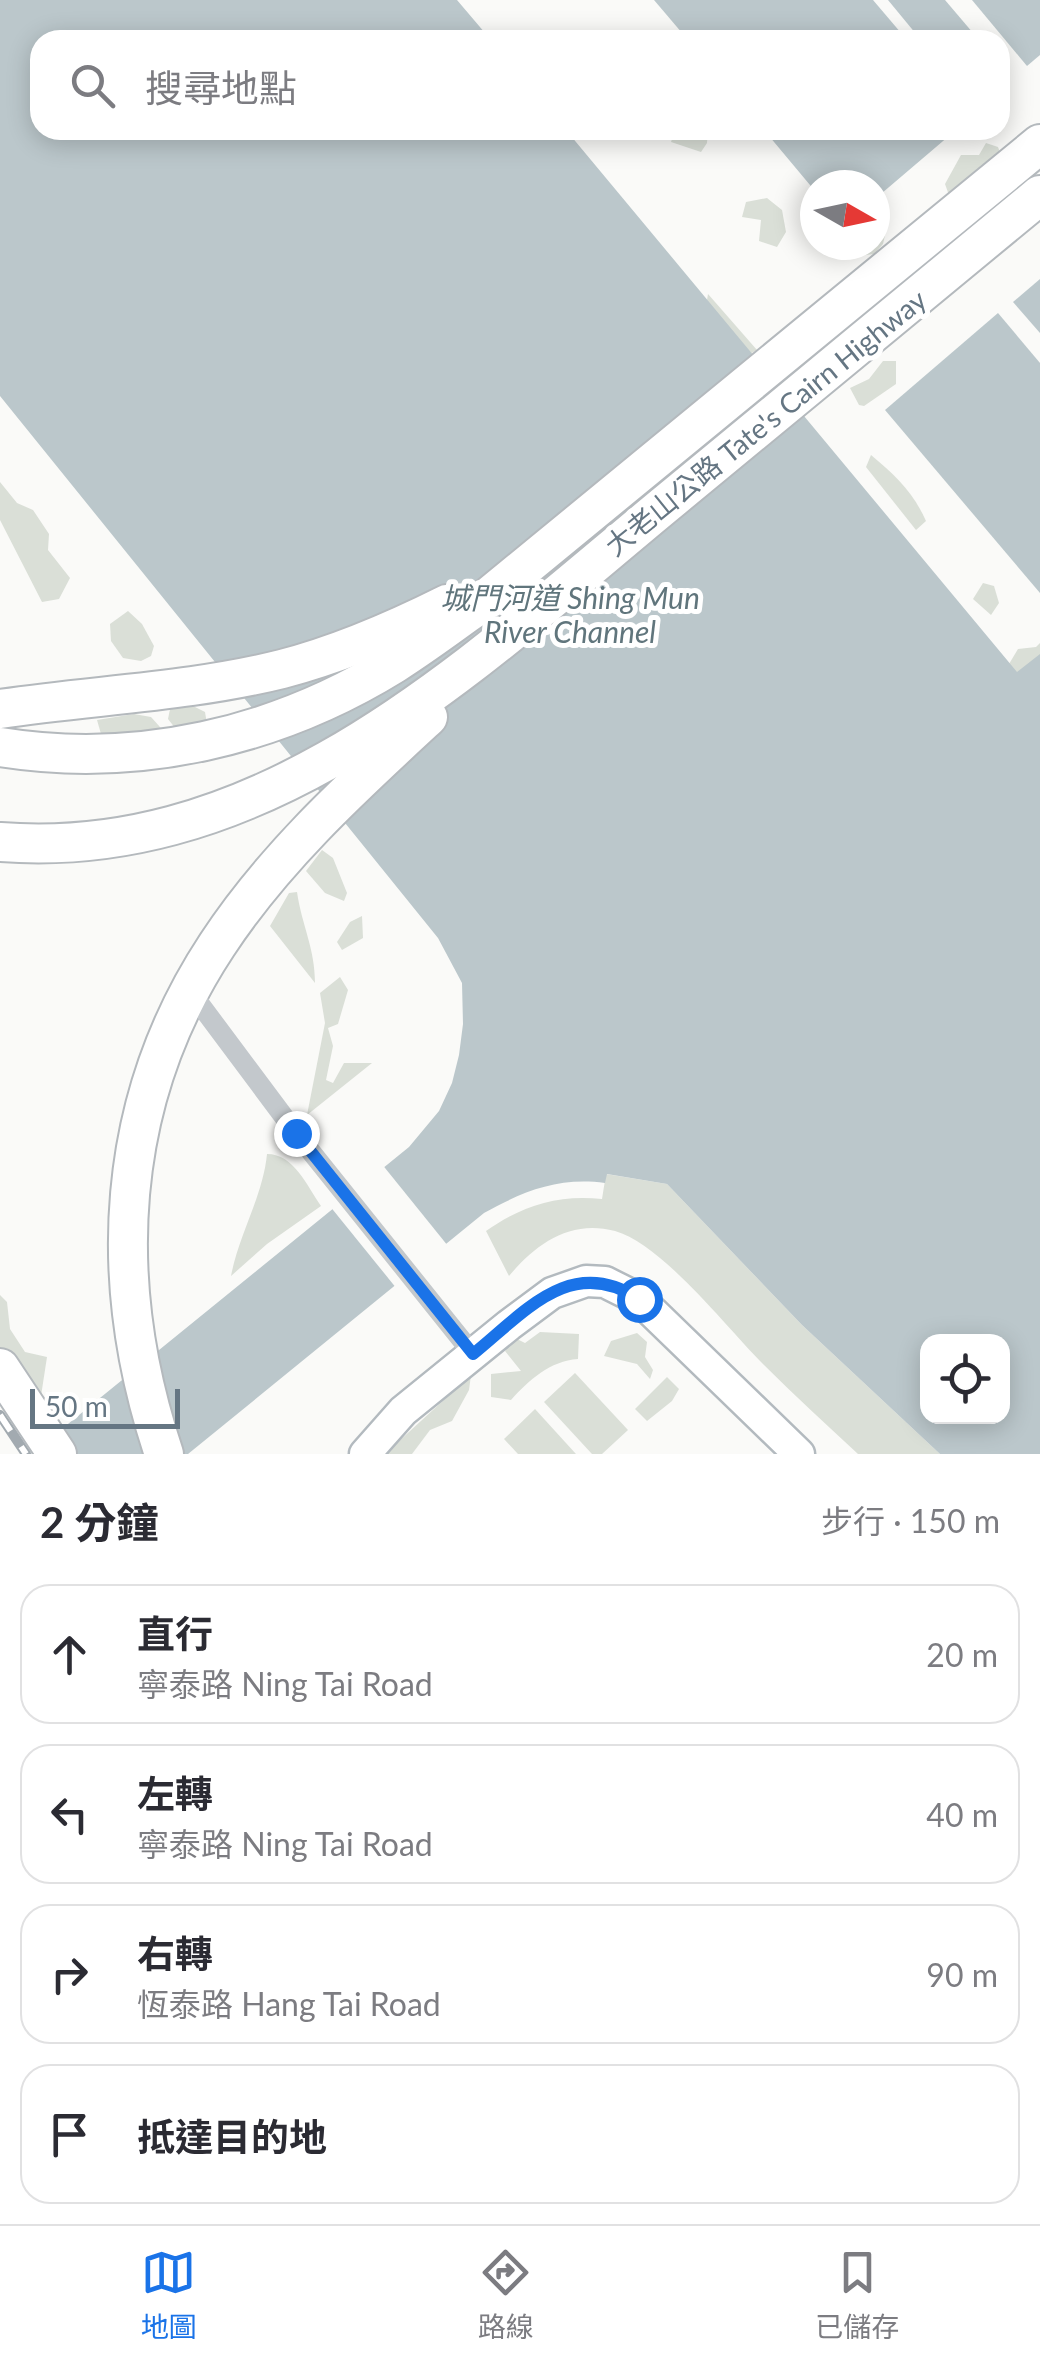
<!DOCTYPE html>
<html lang="zh-TW">
<meta charset="utf-8">
<style>
body{margin:0;font-family:Lato,"Noto Sans TC",sans-serif;background:#f2f2f3;color:#2b2b33}
.controls{position:absolute;right:30px;bottom:30px;display:grid;overflow:hidden;border-radius:20px;box-shadow:0 5px 25px #0003}
.controls button{width:90px;height:90px;display:grid;place-items:center;padding:0;border:0;border-bottom:2px solid #e1e1e2;background:#fff;color:#2b2b33;font:50px sans-serif}
.compass{position:absolute;left:800px;top:170px;width:90px;height:90px;border-radius:50%;background:#fff;box-shadow:0 5px 25px #0003;rotate:99deg}
.scale{position:absolute;left:30px;bottom:25px;width:150px;box-sizing:border-box;padding-left:10px;border:5px solid #657683;border-top:0;font-size:28px;line-height:35px;white-space:nowrap;color:#657683;-webkit-text-stroke:8px #fff;paint-order:stroke}
.stop{position:absolute;width:30px;height:30px;margin:-22px;border:8px solid #1a73e8;border-radius:50%;background:#fff}
.stop.end{background:#1a73e8;border-color:#fff;box-shadow:0 2px 10px #0008}
.list{margin:0;padding:0;list-style:none}
h2{display:flex;justify-content:space-between;align-items:center;height:130px;margin:0;padding:0 40px;font-size:42px}
h2 small{font-size:32px;font-weight:400;color:#7c7c81}
.list li{display:grid;grid-template-columns:65px 1fr auto;gap:30px;align-items:center;box-sizing:border-box;height:140px;margin:0 20px 20px;padding:0 20px;border:2px solid #e1e1e2;border-radius:30px}
.list b{display:block;font-size:38px;white-space:nowrap}
.list p{margin:0;font-size:32px;white-space:nowrap;color:#7c7c81}
.list em{font-size:32px;font-style:normal;color:#7c7c81}
.icon{flex:none;width:55px;height:55px;fill:none;stroke:currentColor;stroke-width:2;stroke-linecap:round;stroke-linejoin:round}
.map{position:relative;flex:none;width:1040px;height:1454px;overflow:hidden}
.search{position:absolute;background:#fff;box-shadow:0 5px 25px #0003;left:30px;right:30px;top:30px;height:110px;display:flex;align-items:center;gap:25px;box-sizing:border-box;padding:0 35px;border-radius:30px;color:#7c7c81;font-size:38px}
.sheet{height:770px;background:#fff}
nav{display:flex;justify-content:space-around;align-items:center;box-sizing:border-box;height:140px;border-top:2px solid #e1e1e2;background:#fff;font-size:28px;color:#7c7c81}
nav a{display:grid;justify-items:center;gap:5px}
nav .on{color:#1a73e8}
.map>svg:first-child{display:block}
.green{fill:#dadfd7}
.water{fill:#bbc7cb;fill-rule:evenodd}
.pier{fill:#fafaf8}
.lines{fill:none;stroke-linecap:round;stroke-linejoin:round}
.secondary-casing{stroke:#b3babf;stroke-width:35}
.highway-casing{stroke:#b4b9bd;stroke-width:42}
.street{stroke:#c3c8cc;stroke-width:20}
.secondary{stroke:#fff;stroke-width:30}
.highway{stroke:#fff;stroke-width:38}
.rail-casing{stroke:#a2aab0;stroke-width:10}
.rail{stroke:#fff;stroke-width:6;stroke-dasharray:19;stroke-linecap:butt}
.route{stroke:#1a73e8;stroke-width:12}
.labels{text-anchor:middle;dominant-baseline:central;stroke-width:10;stroke-linejoin:round;paint-order:stroke}
.street-label{font-size:28px;fill:#657683;stroke:#fff}
.water-label{font-size:30px;font-style:italic;fill:#60757c;stroke:#fff}
</style>
<div class="map">
<svg width="1040" height="1454" viewBox="0 0 1040 1454">
<rect width="100%" height="100%" fill="#fafaf8"/>
<g class="green">
<polygon points="675,130 708,130 707,143 701,152 671,142"/>
<polygon points="986,143 998,147 1001,155 950,198 945,184 961,155 979,155"/>
<polygon points="767,198 782,210 786,232 777,247 759,241 761,220 742,217 746,202"/>
<polygon points="875,218 886,231 883,244 874,254 865,255 852,245 875,245"/>
<polygon points="708,294 757,350 739,360 707,300"/>
<polygon points="883,361 896,361 896,384 864,406 859,405 850,388 869,379"/>
<path d="M871 455C895 475 913 492 926 521L916 530 866 467Z"/>
<polygon points="0,482 17,503 33,510 49,534 48,550 70,578 59,599 42,602 0,520"/>
<polygon points="983,583 994,586 999,603 991,615 973,599"/>
<polygon points="128,611 142,624 154,646 151,656 141,661 123,658 111,641 110,624"/>
<polygon points="1040,643 1040,660 1011,687 1009,664 1018,649 1036,647"/>
<polygon points="193,706 205,712 208,730 183,738 168,719 170,709"/>
<polygon points="134,714 151,717 168,736 120,742 101,734 97,720"/>
<polygon points="322,850 333,858 347,893 344,901 325,893 306,871"/>
<path d="M297 892C302 926 315 948 315 983L270 926 289 893Z"/>
<polygon points="362,916 363,938 342,950 337,942 350,922"/>
<polygon points="340,977 348,990 338,1024 328,1028 333,1046 326,1080 333,1083 344,1063 372,1063 307,1115 325,1023 320,993"/>
<path d="M267 1154C294 1154 307 1186 321 1206L267 1244 231 1276C239 1234 263 1196 267 1154Z"/>
<path d="M606 1174 667 1184 802 1325 940 1454H858C826 1424 794 1395 763 1364 727 1328 662 1244 615 1231 570 1219 536 1244 509 1276L486 1231C521 1206 558 1194 602 1199Z"/>
<polygon points="0,1295 7,1302 10,1329 25,1352 47,1357 41,1396 34,1400 0,1355"/>
<path d="M540 1332 579 1334 578 1359C550 1361 529 1380 511 1400L491 1397V1374L521 1371 505 1351 515 1338 525 1343Z"/>
<polygon points="637,1333 647,1342 645,1357 653,1370 650,1379 637,1364 604,1356 611,1341"/>
<polygon points="575,1373 628,1430 602,1454 592,1454 544,1402"/>
<polygon points="471,1375 469,1390 452,1421 430,1430 412,1454 385,1454"/>
<polygon points="667,1377 679,1389 672,1401 647,1421 635,1409"/>
<polygon points="535,1409 576,1454 518,1454 504,1439"/>
</g>
<g class="water">
<path d="M0 0H457L491 40H40V130H566L1017 672 1040 654V1454H940L802 1325 667 1184 607 1174 605 1183C558 1177 524 1191 484 1213L188 1454H31L409 1147 439 1111 452 1083 459 1055 463 1024 462 983 438 938 0 396ZM928 1342H1002V1416H928Z"/>
<polygon points="654,0 873,0 907,40 688,40"/>
<polygon points="888,0 945,0 979,40 921,40"/>
<polygon points="972,0 1040,0 1040,55 1027,66"/>
<polygon points="764,130 956,130 875,199 875,185 815,185 815,191"/>
<polygon points="1040,279 1040,333 1013,302"/>
<polygon points="998,313 1040,363 1040,593 885,410"/>
</g>
<polygon class="pier" points="381,1163 448,1246 397,1289 329,1205"/>
<g class="lines">
<g class="secondary-casing">
<polyline id="secondary" points="365,1454 403,1411 509,1325 552,1293 586,1281 605,1282 639,1299 799,1454"/>
</g>
<g class="highway-casing">
<g id="highway">
<path d="M0 709C93 695 190 692 282 669 340 654 393 631 447 604"/>
<path d="M0 747C137 769 276 737 394 664 424 645 452 624 481 603L1040 144"/>
<path d="M0 842C272 863 478 658 673 498 795 397 918 296 1040 195"/>
<polyline points="0,1368 57,1454"/>
<path d="M164 1454C106 1281 114 1101 217 945 274 858 352 787 428 717"/>
</g>
</g>
<polyline class="street" points="196,999 296,1133 473,1354"/>
<use href="#secondary" class="secondary"/>
<use href="#highway" class="highway"/>
<g class="rail-casing">
<polyline id="rail" points="0,1415 26,1454"/>
</g>
<use href="#rail" class="rail"/>
</g>
<g class="lines">
<path class="route" d="M296 1133 473 1354C525 1312 571 1254 639 1299"/>
</g>
<g class="labels">
<g class="street-label">
<text transform="translate(765 422) rotate(-39)">大老山公路 Tate's Cairn Highway</text>
</g>
<g class="water-label">
<text x="570" y="597">城門河道 Shing Mun<tspan x="570" dy="34">River Channel</tspan></text>
</g>
</g>
</svg>
<div class="controls">
<button><svg class="icon" aria-label="locate" viewBox="0 0 24 24"><circle cx="12" cy="12" r="6"/><path d="M12 2v4M12 18v4M2 12h4M18 12h4"/></svg></button>
</div>
<svg class="compass" viewBox="-18 -18 36 36"><path d="M0-13l5 13h-10z" fill="#e53935"/><path d="M0 13l5-13h-10z" fill="#7c7c81"/></svg>
<div class="scale">50 m</div>
<div class="stop" style="left:639px;top:1299px"></div>
<div class="stop end" style="left:296px;top:1133px"></div>
<div class="search"><svg class="icon" aria-label="search" viewBox="0 0 24 24"><circle cx="10" cy="10" r="6"/><path d="M15 15l6 6"/></svg>搜尋地點</div>
</div>
<section class="sheet">
<h2>2 分鐘<small>步行 · 150 m</small></h2>
<ul class="list">
<li><svg class="icon" aria-label="ahead" viewBox="0 0 24 24"><path d="M12 20V5M6 11l6-6 6 6"/></svg><div><b>直行</b><p>寧泰路 Ning Tai Road</p></div><em>20 m</em></li>
<li><svg class="icon" aria-label="left" viewBox="0 0 24 24"><path d="M17 20v-9H6M10 6l-5 5 5 5"/></svg><div><b>左轉</b><p>寧泰路 Ning Tai Road</p></div><em>40 m</em></li>
<li><svg class="icon" aria-label="right" viewBox="0 0 24 24"><path d="M7 20v-9h11M14 6l5 5-5 5"/></svg><div><b>右轉</b><p>恆泰路 Hang Tai Road</p></div><em>90 m</em></li>
<li><svg class="icon" aria-label="arrive" viewBox="0 0 24 24"><path d="M6 21V4h12l-3 4 3 4H6"/></svg><div><b>抵達目的地</b></div></li>
</ul>
</section>
<nav>
<a class="on"><svg class="icon" aria-label="map" viewBox="0 0 24 24"><path d="M3 6l6-2 6 2 6-2v14l-6 2-6-2-6 2zM9 4v14M15 6v14"/></svg>地圖</a>
<a><svg class="icon" aria-label="directions" viewBox="0 0 24 24"><path d="M12 3l9 9-9 9-9-9zM9 14v-3h6M13 9l2 2-2 2"/></svg>路線</a>
<a><svg class="icon" aria-label="saved" viewBox="0 0 24 24"><path d="M7 4h10v16l-5-4-5 4z"/></svg>已儲存</a>
</nav>
